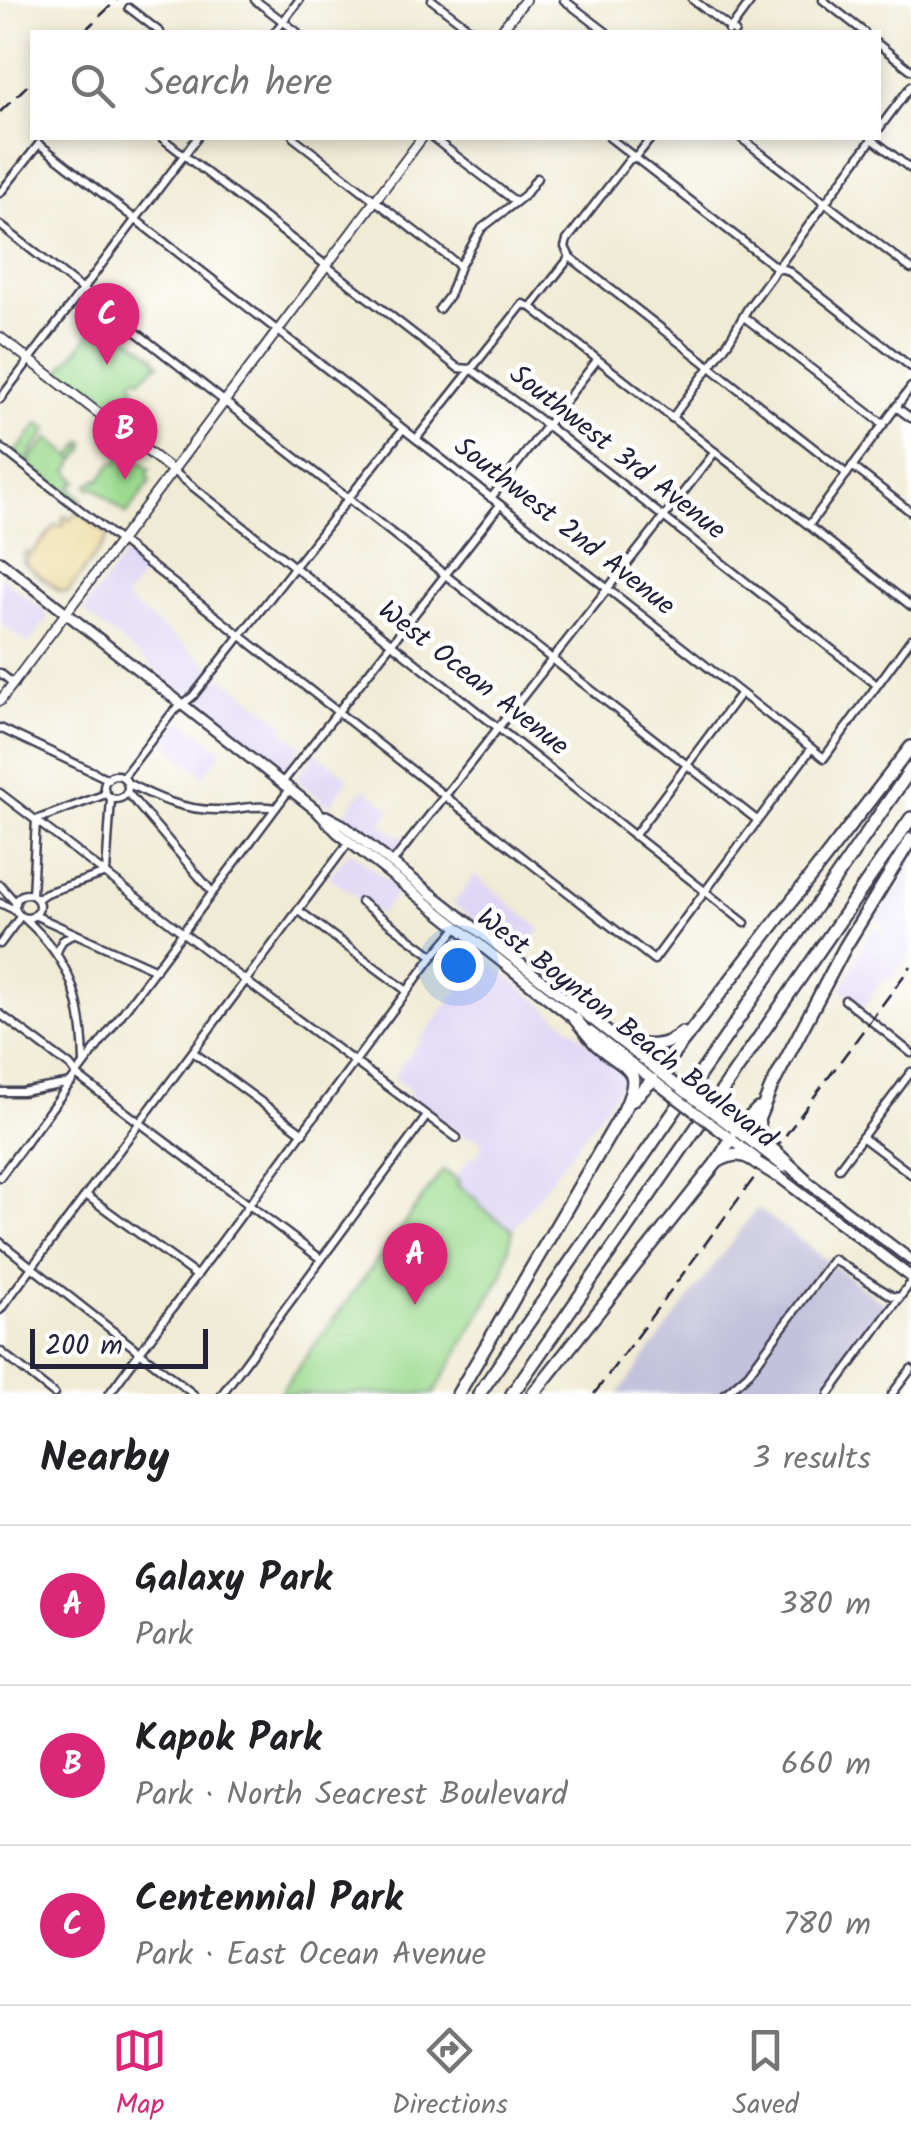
<!DOCTYPE html>
<meta charset="utf-8">
<style>
body{margin:0;font-family:Kalam,sans-serif;background:#f2f2f2;color:#202124}
.scale{position:absolute;left:30px;bottom:25px;width:178px;box-sizing:border-box;padding-left:10px;border:5px solid #22223b;border-top:0;font-size:28px;line-height:35px;white-space:nowrap;color:#22223b;-webkit-text-stroke:8px #fff;paint-order:stroke}
.you{position:absolute;left:458px;top:965px;width:35px;height:35px;margin:-25px;border:8px solid #fff;border-radius:50%;background:#1a73e8;box-shadow:0 0 0 15px #1a73e833}
.badge{display:grid;place-items:center;width:65px;height:65px;border-radius:50%;background:#db2777;color:#fff;font-size:32px;font-weight:700}
.pin{position:absolute;translate:-50% -82px;filter:drop-shadow(0 2px 5px #0008)}
.pin::after{content:'';position:absolute;top:52px;width:35px;height:30px;background:inherit;clip-path:polygon(0 0,100% 0,50% 100%)}
.list{margin:0;padding:0;list-style:none}
h2{display:flex;justify-content:space-between;align-items:center;height:130px;margin:0;padding:0 40px;font-size:42px}
h2 small{font-size:32px;font-weight:400;color:#757577}
.list li{display:grid;grid-template-columns:65px 1fr auto;gap:30px;align-items:center;box-sizing:border-box;height:160px;padding:0 40px;border-top:2px solid #e0e0e0}
.list b{display:block;font-size:38px;white-space:nowrap}
.list p{margin:0;font-size:32px;white-space:nowrap;color:#757577}
.list em{font-size:32px;font-style:normal;color:#757577}
.icon{flex:none;width:55px;height:55px;fill:none;stroke:currentColor;stroke-width:2;stroke-linecap:round;stroke-linejoin:round}
.map{position:relative;flex:none;width:911px;height:1394px;overflow:hidden}
.search{position:absolute;background:#fff;box-shadow:0 5px 15px #0003;left:30px;right:30px;top:30px;height:110px;display:flex;align-items:center;gap:25px;box-sizing:border-box;padding:0 35px;border-radius:0px;color:#757577;font-size:38px}
.sheet{height:610px;background:#fff}
nav{display:flex;justify-content:space-around;align-items:center;box-sizing:border-box;height:140px;border-top:2px solid #e0e0e0;background:#fff;font-size:28px;color:#757577}
nav a{display:grid;justify-items:center;gap:5px}
nav .on{color:#db2777}
.map>svg:first-child{display:block}
.built{fill:#dfd5f5}
.industrial{fill:#c3c1db}
.green{fill:#9cda8f;stroke:#5f7e65;stroke-width:2.5}
.sand{fill:#eeda9e;stroke:#887e6c;stroke-width:2.5}
.lines{fill:none;stroke-linecap:round;stroke-linejoin:round}
.minor-casing{stroke:#414052;stroke-width:11}
.tertiary-casing{stroke:#414052;stroke-width:12}
.primary-casing{stroke:#414052;stroke-width:14}
.motorway-casing{stroke:#414052;stroke-width:16}
.minor{stroke:#fff;stroke-width:6}
.tertiary{stroke:#fff;stroke-width:8}
.primary{stroke:#fff;stroke-width:9}
.motorway{stroke:#fff;stroke-width:11}
.rail{stroke:#22223b;stroke-width:2.5;stroke-dasharray:15 8;stroke-linecap:butt}
.primary-bridge-casing{stroke:#414052;stroke-width:14;stroke-linecap:butt}
.motorway-bridge-casing{stroke:#414052;stroke-width:16;stroke-linecap:butt}
.primary-bridge{stroke:#fff;stroke-width:9}
.motorway-bridge{stroke:#fff;stroke-width:11}
.labels{text-anchor:middle;dominant-baseline:central;stroke-width:9;stroke-linejoin:round;paint-order:stroke}
.street-label{font-size:28px;fill:#22223b;stroke:#fff}
</style>
<div class="map">
<svg width="911" height="1394" viewBox="0 0 911 1394">
<rect width="100%" height="100%" fill="#fff"/>
<filter id="ink" filterUnits="userSpaceOnUse"><feTurbulence type="fractalNoise" baseFrequency=".01" numOctaves="2"/><feDisplacementMap in="SourceGraphic" scale="20" xChannelSelector="R" yChannelSelector="G"/><feConvolveMatrix kernelMatrix="1 2 1 2 8 2 1 2 1" color-interpolation-filters="sRGB"/></filter>
<filter id="wash" filterUnits="userSpaceOnUse"><feTurbulence type="fractalNoise" baseFrequency=".0048" numOctaves="4" result="noise"/><feDisplacementMap in="SourceGraphic" scale="40" xChannelSelector="R" yChannelSelector="G"/><feGaussianBlur stdDeviation="2.25" result="paint"/><feColorMatrix in="noise" values="0 0 0 0 0 0 0 0 0 0 0 0 0 0 0 0 0 1.4 0 .05"/><feComposite in="paint" operator="in"/></filter>
<g filter="url(#wash)">
<rect width="100%" height="100%" fill="#f0ebd4"/>
<g class="built">
<polygon points="125,555 145,571 125,599 213,668 197,687 187,695 85,613 86,606"/>
<polygon points="0,576 46,612 47,619 28,644 0,622"/>
<polygon points="220,675 279,719 285,726 282,730 302,745 288,765 282,768 203,708 201,699"/>
<polygon points="181,718 223,751 204,775 182,759 183,756 164,740"/>
<polygon points="316,752 349,778 329,806 296,779"/>
<polygon points="364,788 391,809 381,823 399,838 402,834 408,839 392,854 342,817"/>
<polygon points="350,851 399,890 380,914 329,877"/>
<polygon points="911,863 911,951 891,982 885,978 863,1008 841,990 873,926 882,933 887,928 877,919"/>
<polygon points="475,875 541,929 522,954 453,904"/>
<polygon points="458,938 460,938 623,1070 626,1078 513,1230 478,1205 480,1202 456,1185 459,1181 455,1178 471,1156 476,1157 482,1147 481,1141 474,1136 469,1138 462,1134 462,1131 460,1132 433,1114 410,1096 410,1090 393,1077 461,986 450,976 461,962 446,952"/>
</g>
<polygon class="industrial" points="757,1208 887,1306 822,1394 618,1394"/>
<g class="green">
<polygon points="102,312 110,317 106,319 154,356 159,364 140,379 136,377 132,383 135,386 125,407 121,405 119,408 114,405 110,410 64,374 61,376 58,374 103,318"/>
<polygon points="39,423 48,430 29,455 30,459 49,438 72,457 83,441 86,443 83,447 85,449 76,460 73,459 74,463 68,471 78,482 75,482 70,488 83,500 80,504 29,465 32,459 28,464 11,451 16,452"/>
<polygon points="122,446 150,469 147,475 151,480 127,514 94,487 91,489 87,485 97,479 99,481 113,462 116,464 121,457 117,453"/>
<polygon points="443,1170 459,1181 457,1185 480,1202 479,1206 513,1230 503,1274 434,1394 279,1394"/>
</g>
<polygon class="sand" points="77,511 107,534 106,541 68,592 60,591 21,561 26,562 28,559 23,556 26,552 30,555 56,525 62,526 65,523 62,519 64,516 68,516 70,520"/>
</g>
<g filter="url(#ink)">
<g class="lines">
<g class="minor-casing">
<g id="minor">
<polyline points="255,0 297,32"/>
<polyline points="432,0 474,32"/>
<polyline points="564,0 606,32"/>
<polyline points="693,0 735,32"/>
<polyline points="823,0 864,32"/>
<polyline points="129,8 160,32"/>
<polyline points="729,31 752,0"/>
<polyline points="275,32 299,0"/>
<polyline points="878,44 911,70"/>
<polyline points="878,130 911,86"/>
<polyline points="162,138 458,368 471,369 548,426 877,685"/>
<polyline points="294,138 460,266"/>
<polyline points="433,138 516,202"/>
<polyline points="610,138 777,268 787,270 911,367"/>
<polyline points="741,138 911,269"/>
<polyline points="871,138 911,169"/>
<polyline points="0,193 39,144 824,758 911,639"/>
<polyline points="0,225 757,820"/>
<polyline points="570,257 847,474"/>
<polyline points="531,307 911,606"/>
<polyline points="439,309 449,296 460,266 482,228 525,195 537,178"/>
<polyline points="744,317 883,424"/>
<polyline points="0,399 197,138"/>
<polyline points="896,407 911,418"/>
<polyline points="672,418 729,341 748,308 873,138"/>
<polyline points="416,439 523,304 531,307 570,257 565,247 567,240 629,160 636,157 651,138"/>
<polyline points="0,447 654,960 811,749"/>
<polyline points="852,466 911,512"/>
<polyline points="173,471 745,923"/>
<polyline points="491,498 597,360"/>
<polyline points="809,525 911,387"/>
<polyline points="0,673 14,684"/>
<polyline points="0,728 108,779"/>
<circle cx="116" cy="787" r="12"/>
<polyline points="123,777 172,713 193,696 403,429"/>
<path d="M127 783C157 798 185 811 219 810 238 810 256 804 275 808"/>
<polyline points="282,783 500,505"/>
<polyline points="127,792 212,892"/>
<polyline points="0,793 246,981 457,1138"/>
<polyline points="634,836 740,694"/>
<polyline points="392,863 715,452"/>
<polyline points="0,885 16,903"/>
<circle cx="27" cy="906" r="12"/>
<polyline points="32,895 36,820 106,794"/>
<polyline points="37,899 46,893 106,873 111,799"/>
<polyline points="361,902 433,956"/>
<polyline points="0,903 15,910"/>
<polyline points="298,910 407,991"/>
<polyline points="34,915 156,970"/>
<path d="M25 919C72 961 83 1002 84 1064"/>
<polyline points="0,944 20,917"/>
<polyline points="57,952 62,941 73,934"/>
<polyline points="845,1000 911,1053"/>
<polyline points="0,1014 70,1066 79,1077 321,1259"/>
<polyline points="193,1052 303,1133"/>
<polyline points="0,1092 22,1092 71,1083"/>
<polyline points="862,1137 911,1174"/>
<polyline points="839,1168 911,1072"/>
<polyline points="0,1177 290,789"/>
<polyline points="86,1195 197,1276"/>
<polyline points="0,1242 193,1394"/>
<polyline points="0,1310 349,842"/>
<polyline points="0,1351 54,1394"/>
<polyline points="109,1394 433,956 457,928"/>
<polyline points="222,1394 427,1116"/>
<polyline points="725,1394 748,1374 833,1259 892,1296 900,1297"/>
<polyline points="829,1394 911,1282"/>
<polyline points="892,1394 911,1369"/>
</g>
</g>
<g class="tertiary-casing">
<g id="tertiary">
<polyline points="500,32 525,0"/>
<polyline points="0,337 173,471"/>
<polyline points="0,701 422,138"/>
</g>
</g>
<g class="primary-casing">
<g id="primary">
<polyline points="0,561 315,809 337,832 577,1021"/>
<polyline points="326,816 343,825 676,1085"/>
<polyline points="589,1031 670,1093"/>
<polyline points="720,1118 765,1152"/>
<polyline points="714,1126 757,1159"/>
<polyline points="778,1176 911,1277"/>
<polyline points="804,1179 911,1260"/>
</g>
</g>
<g class="motorway-casing">
<g id="motorway">
<path d="M622 1041C645 1047 664 1049 682 1033"/>
<polyline points="660,1071 911,747"/>
<polyline points="631,1101 653,1080"/>
<polyline points="736,1131 758,1109"/>
<polyline points="769,1146 761,1136 758,1120 771,1088 845,947 911,839"/>
<path d="M717 1162C733 1153 742 1152 757 1163"/>
<path d="M458 1394 624 1110C645 1066 626 1071 597 1045 589 1037 583 1028 575 1019"/>
<polyline points="479,1394 911,769"/>
<polyline points="512,1394 911,818"/>
<polyline points="533,1394 717,1162 731,1139"/>
</g>
</g>
<use href="#minor" class="minor"/>
<use href="#tertiary" class="tertiary"/>
<use href="#primary" class="primary"/>
<use href="#motorway" class="motorway"/>
<g class="rail">
<polyline points="83,32 117,0"/>
<polyline points="0,112 32,81"/>
<polyline points="594,1394 911,966"/>
</g>
<g class="primary-bridge-casing">
<g id="primary-bridge">
<polyline points="676,1085 720,1118"/>
<polyline points="670,1093 714,1126"/>
<polyline points="765,1152 784,1167"/>
</g>
</g>
<g class="motorway-bridge-casing">
<g id="motorway-bridge">
<polyline points="769,1146 806,1180"/>
<polyline points="757,1163 778,1176"/>
</g>
</g>
<use href="#primary-bridge" class="primary-bridge"/>
<use href="#motorway-bridge" class="motorway-bridge"/>
</g>
</g>
<g class="labels">
<g class="street-label">
<text transform="translate(617 453) rotate(38)">Southwest 3rd Avenue</text>
<text transform="translate(564 527) rotate(38)">Southwest 2nd Avenue</text>
<text transform="translate(473 679) rotate(38)">West Ocean Avenue</text>
<text transform="translate(626 1029) rotate(38)">West Boynton Beach Boulevard</text>
</g>
</g>
</svg>
<div class="scale">200 m</div>
<div class="you"></div>
<div class="pin badge" style="left:415px;top:1305px">A</div>
<div class="pin badge" style="left:125px;top:480px">B</div>
<div class="pin badge" style="left:107px;top:365px">C</div>
<div class="search"><svg class="icon" aria-label="search" viewBox="0 0 24 24"><circle cx="10" cy="10" r="6"/><path d="M15 15l6 6"/></svg>Search here</div>
</div>
<section class="sheet">
<h2>Nearby<small>3 results</small></h2>
<ul class="list">
<li><span class="badge">A</span><div><b>Galaxy Park</b><p>Park</p></div><em>380 m</em></li>
<li><span class="badge">B</span><div><b>Kapok Park</b><p>Park · North Seacrest Boulevard</p></div><em>660 m</em></li>
<li><span class="badge">C</span><div><b>Centennial Park</b><p>Park · East Ocean Avenue</p></div><em>780 m</em></li>
</ul>
</section>
<nav>
<a class="on"><svg class="icon" aria-label="map" viewBox="0 0 24 24"><path d="M3 6l6-2 6 2 6-2v14l-6 2-6-2-6 2zM9 4v14M15 6v14"/></svg>Map</a>
<a><svg class="icon" aria-label="directions" viewBox="0 0 24 24"><path d="M12 3l9 9-9 9-9-9zM9 14v-3h6M13 9l2 2-2 2"/></svg>Directions</a>
<a><svg class="icon" aria-label="saved" viewBox="0 0 24 24"><path d="M7 4h10v16l-5-4-5 4z"/></svg>Saved</a>
</nav>
